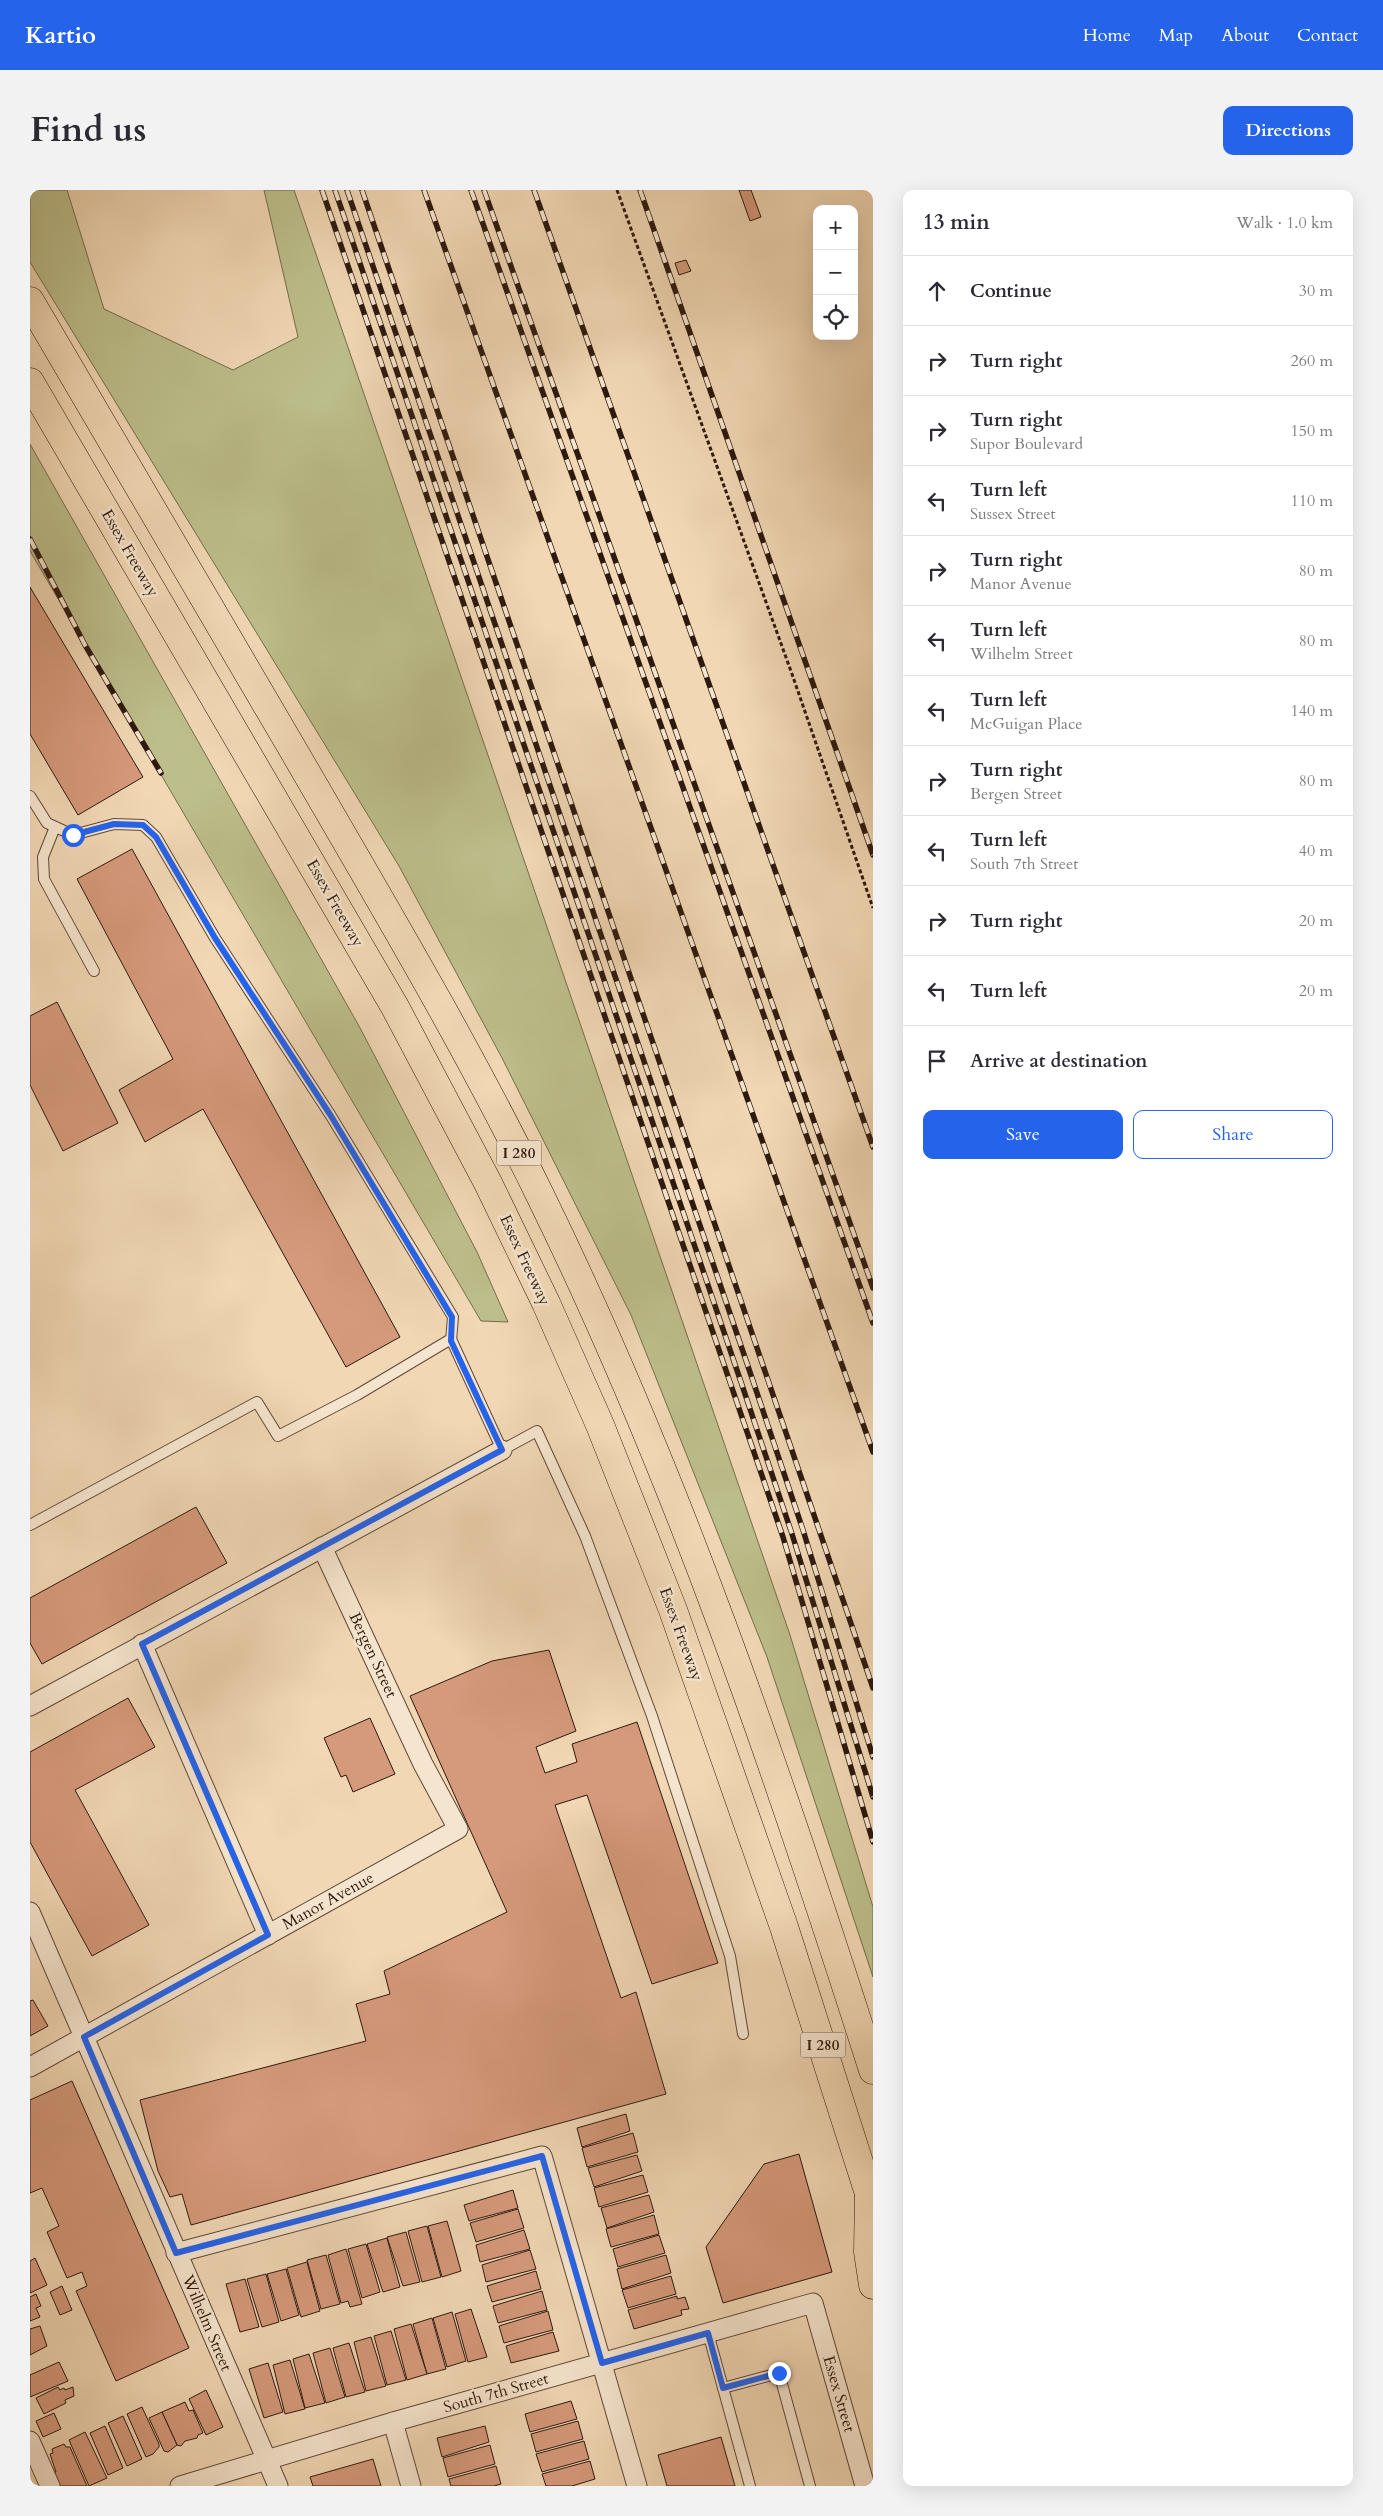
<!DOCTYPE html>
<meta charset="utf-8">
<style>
body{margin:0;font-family:Cardo,serif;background:#f2f2f3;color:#2b2b33}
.controls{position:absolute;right:15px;top:15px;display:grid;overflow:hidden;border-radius:10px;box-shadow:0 5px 20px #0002}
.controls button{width:45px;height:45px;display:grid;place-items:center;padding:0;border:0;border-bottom:1px solid #e1e1e2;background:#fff;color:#2b2b33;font:25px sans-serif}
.stop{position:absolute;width:15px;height:15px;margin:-11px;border:4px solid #2563eb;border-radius:50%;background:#fff}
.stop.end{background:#2563eb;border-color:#fff;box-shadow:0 1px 5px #0008}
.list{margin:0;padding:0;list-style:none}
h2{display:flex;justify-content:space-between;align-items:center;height:65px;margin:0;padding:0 20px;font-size:21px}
h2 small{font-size:16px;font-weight:400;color:#7c7c81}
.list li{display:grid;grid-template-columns:32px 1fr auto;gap:15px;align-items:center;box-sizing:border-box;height:70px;padding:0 20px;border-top:1px solid #e1e1e2}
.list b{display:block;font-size:19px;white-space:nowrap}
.list p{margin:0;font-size:16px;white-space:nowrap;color:#7c7c81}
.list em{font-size:16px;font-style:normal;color:#7c7c81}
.actions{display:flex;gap:10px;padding:15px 20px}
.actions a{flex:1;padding:11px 0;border:1px solid #2563eb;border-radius:10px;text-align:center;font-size:18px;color:#2563eb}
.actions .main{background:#2563eb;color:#fff}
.icon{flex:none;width:28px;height:28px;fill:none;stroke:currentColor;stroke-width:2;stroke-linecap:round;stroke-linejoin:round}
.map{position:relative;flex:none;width:843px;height:2296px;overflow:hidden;border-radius:10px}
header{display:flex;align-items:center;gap:30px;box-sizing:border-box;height:70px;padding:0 25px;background:#2563eb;color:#fff}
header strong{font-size:24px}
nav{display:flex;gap:28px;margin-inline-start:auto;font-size:18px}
.intro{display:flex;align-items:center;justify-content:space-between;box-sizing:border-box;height:120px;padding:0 30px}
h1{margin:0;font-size:35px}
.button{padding:12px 22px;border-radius:10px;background:#2563eb;color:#fff;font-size:18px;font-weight:700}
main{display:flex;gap:30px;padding:0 30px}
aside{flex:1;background:#fff;border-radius:10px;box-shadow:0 5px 20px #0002}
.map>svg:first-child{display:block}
.green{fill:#bcbe8b;stroke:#756c4c}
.building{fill:#d5997b;stroke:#2e190e}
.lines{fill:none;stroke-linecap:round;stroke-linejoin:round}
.service-casing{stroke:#5f4838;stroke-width:12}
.minor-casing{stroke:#5f4838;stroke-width:21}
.motorway-casing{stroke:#2e190e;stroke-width:29}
.path{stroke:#2e190e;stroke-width:3;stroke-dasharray:4 2.5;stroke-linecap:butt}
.service{stroke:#f6e5ce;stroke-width:10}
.minor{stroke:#f6e5ce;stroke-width:19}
.motorway{stroke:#f1d7b4;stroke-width:28}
.rail-casing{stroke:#2e190e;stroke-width:5.5}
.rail{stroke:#f6e5ce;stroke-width:4;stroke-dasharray:11;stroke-linecap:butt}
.route{stroke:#2563eb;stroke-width:6}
.labels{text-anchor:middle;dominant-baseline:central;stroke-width:5;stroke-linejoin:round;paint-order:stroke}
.shield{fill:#f6e5ce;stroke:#6a5648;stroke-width:1}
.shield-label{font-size:15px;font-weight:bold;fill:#2e190e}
.street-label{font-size:16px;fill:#2e190e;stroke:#f6e5ce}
</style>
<header>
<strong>Kartio</strong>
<nav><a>Home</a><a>Map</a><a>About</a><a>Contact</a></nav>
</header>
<div class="intro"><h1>Find us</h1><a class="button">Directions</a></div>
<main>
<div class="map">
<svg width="843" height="2296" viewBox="0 0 843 2296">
<rect width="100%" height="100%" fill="#f1d7b4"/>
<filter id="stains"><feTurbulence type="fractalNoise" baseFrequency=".004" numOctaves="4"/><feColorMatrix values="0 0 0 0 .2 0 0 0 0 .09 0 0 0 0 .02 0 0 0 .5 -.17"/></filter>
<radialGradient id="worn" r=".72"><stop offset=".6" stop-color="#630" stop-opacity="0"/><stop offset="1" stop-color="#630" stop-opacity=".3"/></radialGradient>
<g class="green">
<polygon points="0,0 37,0 74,119 203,180 268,147 234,0 264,0 760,1445 843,1717 843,1787 737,1467 601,1125 472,868 369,676 0,72"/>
<polygon points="0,254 329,836 447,1062 478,1132 451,1131 0,361"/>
</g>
<g class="building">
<polygon points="709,0 721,0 731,27 720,31"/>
<polygon points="656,70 661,81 649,85 645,73"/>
<polygon points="0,397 113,587 48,625 0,544"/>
<polygon points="102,659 370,1147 316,1177 173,919 115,952 89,900 143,869 47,689"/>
<polygon points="27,812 88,933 33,961 0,895 0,826"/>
<polygon points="166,1317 197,1373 12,1474 0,1453 0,1408"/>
<polygon points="519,1460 546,1541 506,1557 515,1583 547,1572 542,1554 607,1532 688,1773 622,1794 557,1605 525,1615 591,1808 606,1802 636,1904 161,2035 152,2004 140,2007 128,1981 110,1910 336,1851 326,1814 360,1804 354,1781 477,1722 380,1506 462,1471"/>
<polygon points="98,1508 125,1557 45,1600 119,1735 62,1766 0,1652 0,1562"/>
<polygon points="340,1528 365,1584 323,1602 316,1585 311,1587 294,1548"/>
<polygon points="3,1810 18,1836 0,1846 0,1811"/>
<polygon points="42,1891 159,2158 86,2191 46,2101 57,2096 52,2082 37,2088 17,2042 29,2036 12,1998 0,2003 0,1910"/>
<polygon points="596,1924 600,1941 552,1957 547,1938"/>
<polygon points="603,1943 608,1962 557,1977 552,1958"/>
<polygon points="769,1964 802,2082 693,2113 676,2057 734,1974"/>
<polygon points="607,1965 612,1981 564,1997 558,1978"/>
<polygon points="613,1985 618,2002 569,2017 564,1998"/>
<polygon points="483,2000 488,2018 439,2031 434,2015"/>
<polygon points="619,2005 624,2022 577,2038 571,2018"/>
<polygon points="488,2019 494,2038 446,2052 440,2033"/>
<polygon points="624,2025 629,2044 581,2057 576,2039"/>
<polygon points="417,2031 431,2081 412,2087 398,2036"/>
<polygon points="397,2036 411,2087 392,2092 378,2041"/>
<polygon points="494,2040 500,2059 450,2072 446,2055"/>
<polygon points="376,2042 390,2092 373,2096 357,2047"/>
<polygon points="629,2045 635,2063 588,2077 583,2059"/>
<polygon points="357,2048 370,2097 353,2102 337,2054"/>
<polygon points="336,2054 350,2102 332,2108 318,2059"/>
<polygon points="316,2059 332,2114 320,2117 318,2111 311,2113 298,2065"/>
<polygon points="500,2060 506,2079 456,2092 452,2075"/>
<polygon points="296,2065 310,2114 291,2119 277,2070"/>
<polygon points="636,2065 641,2083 592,2099 587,2079"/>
<polygon points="5,2068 17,2095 0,2103 0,2071"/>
<polygon points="277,2072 290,2121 271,2127 257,2078"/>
<polygon points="256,2079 269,2125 251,2131 237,2084"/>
<polygon points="506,2081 511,2099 462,2112 457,2096"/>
<polygon points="236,2084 249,2132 232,2137 217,2089"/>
<polygon points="641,2086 646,2104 598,2118 592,2100"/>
<polygon points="215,2089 229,2137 210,2142 196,2094"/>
<polygon points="32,2096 42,2120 30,2125 20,2102"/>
<polygon points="512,2101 517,2120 468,2133 463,2116"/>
<polygon points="6,2104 11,2116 6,2118 10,2127 0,2131 0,2107"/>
<polygon points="647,2106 647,2109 655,2107 659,2119 651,2120 652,2125 604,2139 598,2120"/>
<polygon points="441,2119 457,2167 438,2172 425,2124"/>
<polygon points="518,2121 523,2140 474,2153 469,2136"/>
<polygon points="422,2122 436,2171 417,2177 403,2128"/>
<polygon points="402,2128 416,2179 397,2184 383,2134"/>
<polygon points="381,2134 397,2184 377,2190 364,2139"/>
<polygon points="10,2136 17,2156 0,2165 0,2139"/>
<polygon points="361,2141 376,2190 357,2195 344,2146"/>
<polygon points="523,2142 529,2161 481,2173 476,2156"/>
<polygon points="341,2147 356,2196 336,2201 324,2152"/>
<polygon points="319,2153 335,2202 316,2207 303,2158"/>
<polygon points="300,2158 315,2207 296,2213 283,2163"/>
<polygon points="279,2164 295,2213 275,2218 263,2169"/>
<polygon points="260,2170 275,2219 255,2224 243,2175"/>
<polygon points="29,2172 38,2191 0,2207 0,2185"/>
<polygon points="238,2173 253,2222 234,2228 219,2179"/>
<polygon points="28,2197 30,2200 34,2198 35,2200 43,2197 44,2206 35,2210 36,2213 14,2224 6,2208"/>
<polygon points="176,2200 193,2237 176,2245 159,2209"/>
<polygon points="541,2211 547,2229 500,2242 495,2224"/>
<polygon points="155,2212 159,2221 163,2220 173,2243 168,2245 167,2248 155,2251 151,2256 147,2255 132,2222"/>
<polygon points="112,2217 129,2254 129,2257 123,2264 116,2267 97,2224"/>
<polygon points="132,2222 147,2255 138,2262 134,2261 119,2228"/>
<polygon points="24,2223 31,2239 13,2247 6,2231"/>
<polygon points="93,2226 112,2269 97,2276 78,2233"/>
<polygon points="548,2231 553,2249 506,2262 501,2244"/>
<polygon points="75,2236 93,2278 78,2285 60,2243"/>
<polygon points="455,2236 459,2252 412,2267 407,2248"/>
<polygon points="55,2242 77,2288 59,2296 39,2250"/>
<polygon points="691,2247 705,2296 637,2296 628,2265"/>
<polygon points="554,2251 559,2269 512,2282 506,2264"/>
<polygon points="34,2254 36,2257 40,2257 57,2296 30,2296 24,2283 26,2282 20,2264 23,2263 22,2259"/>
<polygon points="460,2255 465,2274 418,2287 413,2268"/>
<polygon points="343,2269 351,2296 283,2296 280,2287"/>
<polygon points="560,2271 565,2289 542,2296 516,2296 512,2284"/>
<polygon points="466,2276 471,2294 464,2296 421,2296 419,2289"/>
</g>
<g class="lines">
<g class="service-casing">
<g id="service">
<polyline points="0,606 17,633 43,645 84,634 113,635 126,647 185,748 301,926 423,1127 421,1151"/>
<polyline points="25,637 13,667 14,689 64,781"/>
<polyline points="0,1335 227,1212 248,1246 327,1205 421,1149 472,1260 507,1241 555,1346 622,1526 700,1766 713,1844"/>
<polyline points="678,2143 720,2296"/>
<polyline points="693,2198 749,2183 780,2296"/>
</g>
</g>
<g class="minor-casing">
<g id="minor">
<polyline points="112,1454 238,1745"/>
<polyline points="0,1516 472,1260"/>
<polyline points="0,1722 248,2296"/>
<polyline points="0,1877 428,1639 393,1574 292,1357"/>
<polyline points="146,2063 512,1966 607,2296"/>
<polyline points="363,2232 381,2296"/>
<polyline points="0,2251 20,2296"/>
<polyline points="150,2296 363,2232 783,2113 835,2296"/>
</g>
</g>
<g class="motorway-casing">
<g id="motorway">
<path d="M0 111C88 261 176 412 265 563 349 708 435 852 509 1003 647 1284 748 1582 843 1880"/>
<polyline points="0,192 365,817 458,993 516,1113 570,1235 643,1420 754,1737 843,2016"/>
<polyline points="839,2003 838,2062 843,2095"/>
</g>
</g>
<polyline class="path" points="587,0 762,484 843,718"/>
<use href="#service" class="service"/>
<use href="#minor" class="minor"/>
<use href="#motorway" class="motorway"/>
<g class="rail-casing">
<g id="rail">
<polyline points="292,0 753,1347 843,1652"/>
<polyline points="305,0 711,1192 762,1344 843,1607"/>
<polyline points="317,0 722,1188 773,1340 843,1567"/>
<polyline points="332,0 843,1498"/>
<polyline points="394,0 843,1262"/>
<polyline points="441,0 843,1133"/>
<polyline points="454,0 843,1098"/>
<polyline points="504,0 843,957"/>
<polyline points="610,0 843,665"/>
<polyline points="0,349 55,455 131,583"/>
</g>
</g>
<use href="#rail" class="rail"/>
</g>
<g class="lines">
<polyline class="route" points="43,645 84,634 113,635 126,647 185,748 301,926 422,1127 421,1151 472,1260 112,1454 238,1745 54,1847 146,2063 512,1966 572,2173 678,2143 693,2198 749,2183"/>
</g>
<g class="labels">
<g class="shield">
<rect x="466.5" y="950.5" width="45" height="25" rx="4"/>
<rect x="770.5" y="1842.5" width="45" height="25" rx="4"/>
</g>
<g class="shield-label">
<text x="489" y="963">I 280</text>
<text x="793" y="1855">I 280</text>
</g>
<g class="street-label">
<text transform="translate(100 363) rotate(60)">Essex Freeway</text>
<text transform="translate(305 713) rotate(60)">Essex Freeway</text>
<text transform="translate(495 1070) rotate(65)">Essex Freeway</text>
<text transform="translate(651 1444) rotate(70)">Essex Freeway</text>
<text transform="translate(343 1465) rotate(65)">Bergen Street</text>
<text transform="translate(298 1711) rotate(-29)">Manor Avenue</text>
<text transform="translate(177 2133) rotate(67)">Wilhelm Street</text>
<text transform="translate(466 2203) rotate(-16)">South 7th Street</text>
<text transform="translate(809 2204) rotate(74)">Essex Street</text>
</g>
</g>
<rect width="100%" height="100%" filter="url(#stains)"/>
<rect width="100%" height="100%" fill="url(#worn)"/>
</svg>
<div class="controls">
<button>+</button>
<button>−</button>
<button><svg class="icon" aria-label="locate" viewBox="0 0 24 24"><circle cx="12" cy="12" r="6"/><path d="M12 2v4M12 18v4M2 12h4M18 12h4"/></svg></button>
</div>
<div class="stop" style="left:43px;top:645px"></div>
<div class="stop end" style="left:749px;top:2183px"></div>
</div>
<aside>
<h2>13 min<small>Walk · 1.0 km</small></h2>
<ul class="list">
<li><svg class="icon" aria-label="ahead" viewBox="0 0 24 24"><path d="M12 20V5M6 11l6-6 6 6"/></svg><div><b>Continue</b></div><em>30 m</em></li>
<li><svg class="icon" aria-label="right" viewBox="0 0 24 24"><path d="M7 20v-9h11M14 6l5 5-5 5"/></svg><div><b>Turn right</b></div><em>260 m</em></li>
<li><svg class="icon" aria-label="right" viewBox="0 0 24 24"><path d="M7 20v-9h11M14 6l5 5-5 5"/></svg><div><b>Turn right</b><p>Supor Boulevard</p></div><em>150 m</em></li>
<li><svg class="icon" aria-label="left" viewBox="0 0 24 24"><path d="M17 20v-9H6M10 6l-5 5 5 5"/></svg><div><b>Turn left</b><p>Sussex Street</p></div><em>110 m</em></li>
<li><svg class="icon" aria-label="right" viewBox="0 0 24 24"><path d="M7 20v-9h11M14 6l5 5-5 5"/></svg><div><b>Turn right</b><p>Manor Avenue</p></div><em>80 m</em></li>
<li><svg class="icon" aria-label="left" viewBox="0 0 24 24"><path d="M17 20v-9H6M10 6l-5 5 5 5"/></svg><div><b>Turn left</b><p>Wilhelm Street</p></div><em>80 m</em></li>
<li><svg class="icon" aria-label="left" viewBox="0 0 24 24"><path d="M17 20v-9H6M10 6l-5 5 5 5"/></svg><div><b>Turn left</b><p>McGuigan Place</p></div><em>140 m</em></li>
<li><svg class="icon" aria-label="right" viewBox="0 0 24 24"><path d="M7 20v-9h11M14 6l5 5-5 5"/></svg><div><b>Turn right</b><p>Bergen Street</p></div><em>80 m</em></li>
<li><svg class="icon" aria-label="left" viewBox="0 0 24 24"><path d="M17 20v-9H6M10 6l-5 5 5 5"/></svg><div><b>Turn left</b><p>South 7th Street</p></div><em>40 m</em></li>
<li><svg class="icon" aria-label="right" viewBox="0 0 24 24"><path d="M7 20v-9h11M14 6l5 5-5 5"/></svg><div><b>Turn right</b></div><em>20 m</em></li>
<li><svg class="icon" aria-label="left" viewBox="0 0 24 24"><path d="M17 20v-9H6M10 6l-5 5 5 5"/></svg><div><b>Turn left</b></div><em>20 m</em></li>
<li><svg class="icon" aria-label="arrive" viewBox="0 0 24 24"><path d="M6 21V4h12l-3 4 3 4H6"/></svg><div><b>Arrive at destination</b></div></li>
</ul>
<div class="actions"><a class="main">Save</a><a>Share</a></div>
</aside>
</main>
